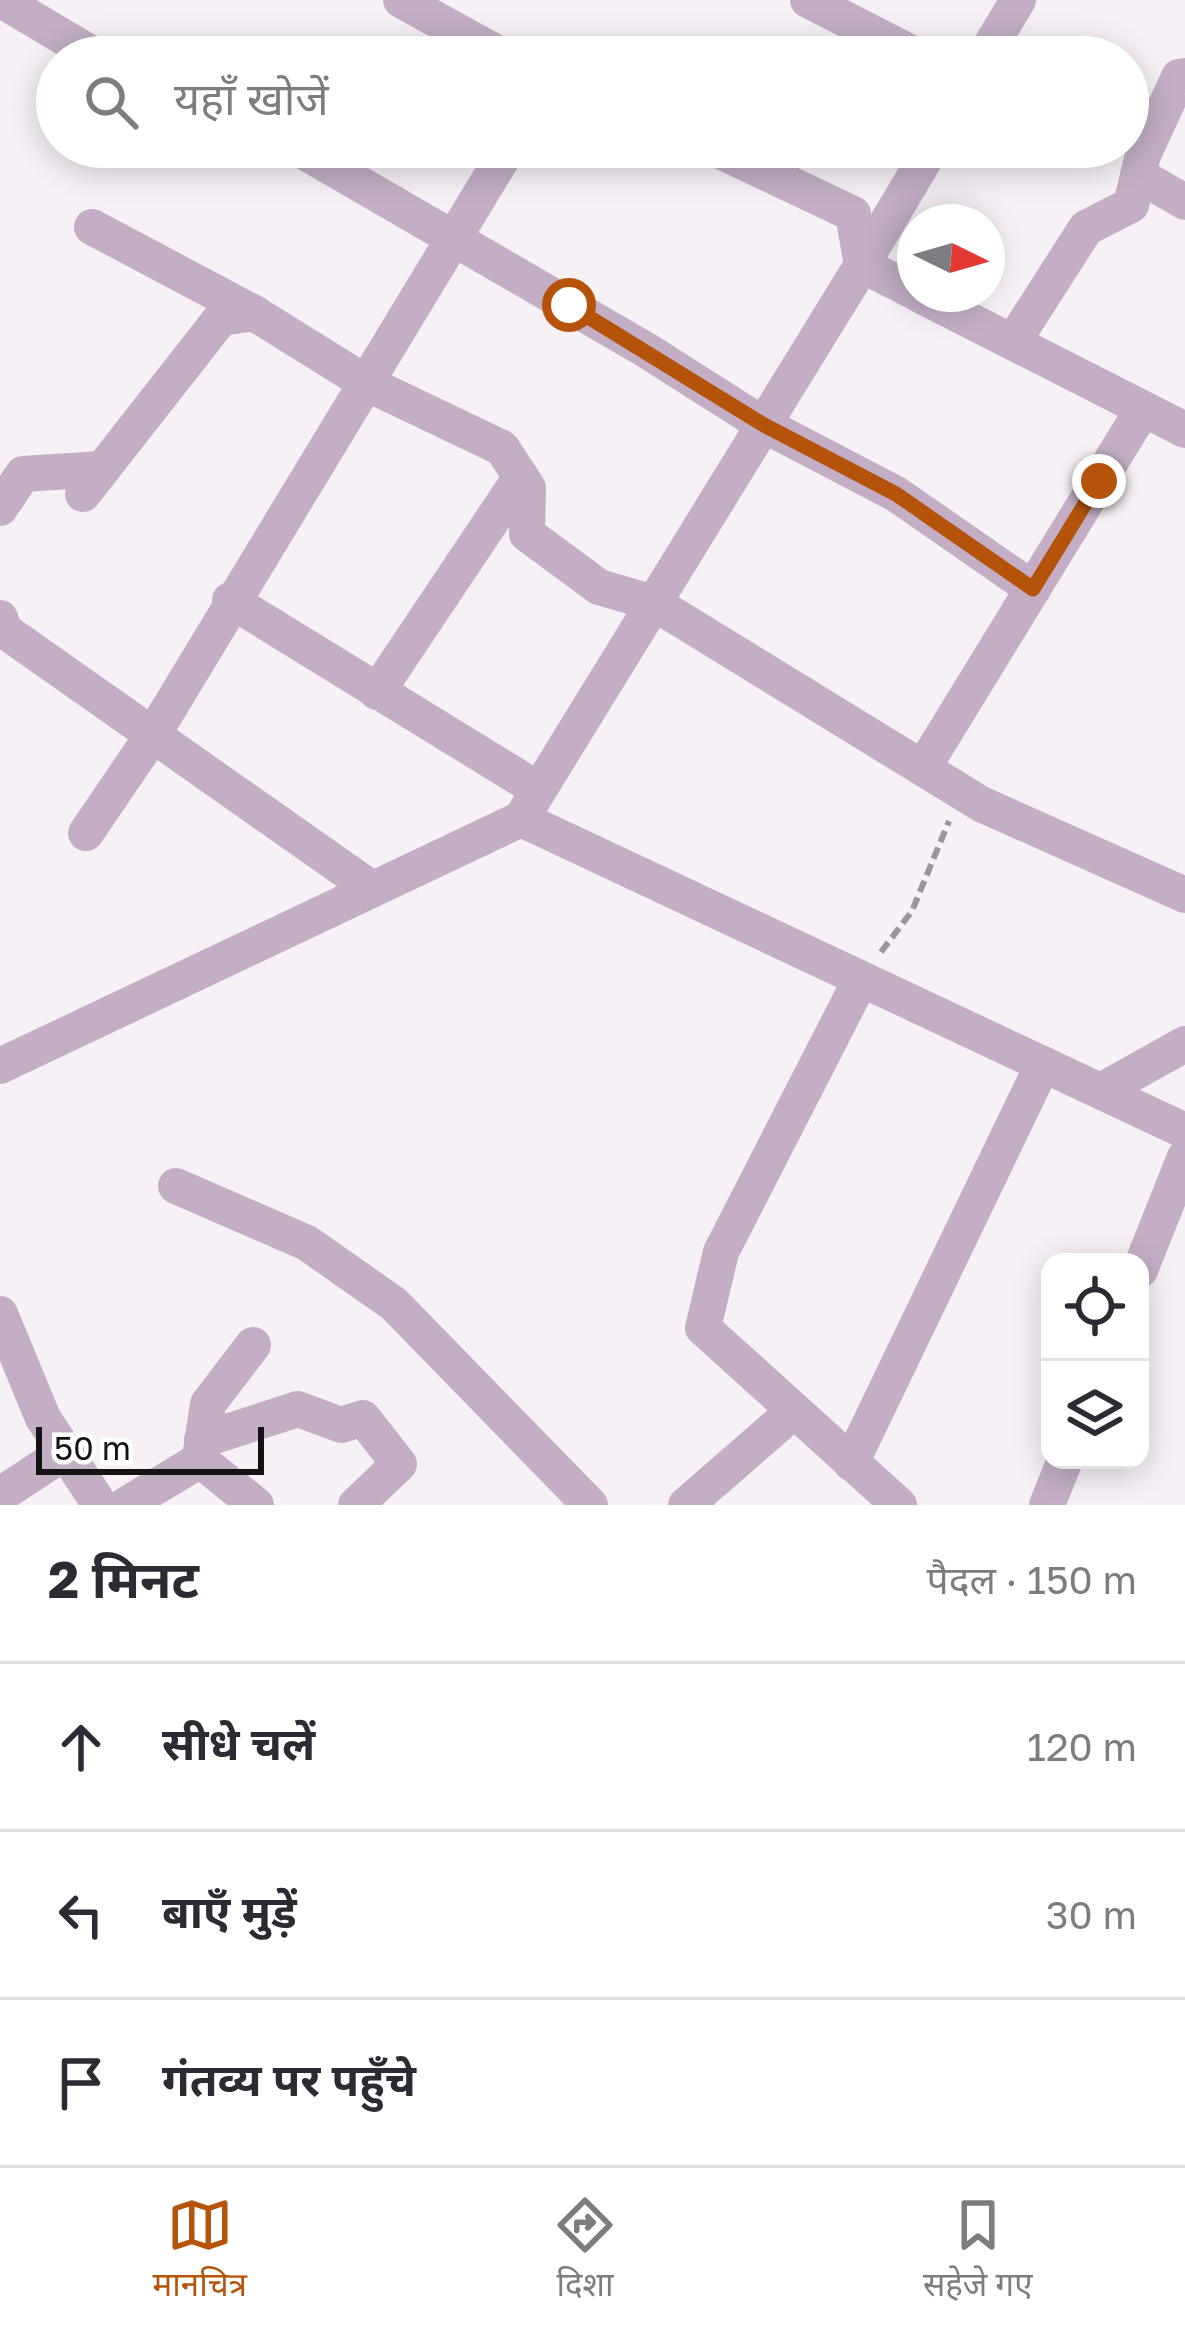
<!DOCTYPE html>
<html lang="hi">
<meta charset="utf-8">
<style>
body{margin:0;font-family:"Golos Text","Noto Sans Devanagari",sans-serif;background:#f2f2f3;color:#2b2b33}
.controls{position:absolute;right:36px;bottom:36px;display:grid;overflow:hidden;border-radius:24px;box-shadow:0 6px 30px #0003}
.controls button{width:108px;height:108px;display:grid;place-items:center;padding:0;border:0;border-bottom:3px solid #e1e1e2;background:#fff;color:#2b2b33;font:60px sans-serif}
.compass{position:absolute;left:897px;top:204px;width:108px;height:108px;border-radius:50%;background:#fff;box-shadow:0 6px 30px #0003;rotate:95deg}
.scale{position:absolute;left:36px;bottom:30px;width:228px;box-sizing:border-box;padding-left:12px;border:6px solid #141214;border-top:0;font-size:33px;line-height:42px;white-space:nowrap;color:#141214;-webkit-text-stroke:9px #fff;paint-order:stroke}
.stop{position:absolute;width:36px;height:36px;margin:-27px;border:9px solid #b45309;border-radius:50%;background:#fff}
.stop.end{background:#b45309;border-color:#fff;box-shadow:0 3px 12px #0008}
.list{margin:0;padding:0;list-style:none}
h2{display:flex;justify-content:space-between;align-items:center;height:156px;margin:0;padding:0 48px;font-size:51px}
h2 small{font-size:39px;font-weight:400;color:#7c7c81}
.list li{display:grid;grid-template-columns:78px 1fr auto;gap:36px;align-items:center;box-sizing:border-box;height:168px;padding:0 48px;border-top:3px solid #e1e1e2}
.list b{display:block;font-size:45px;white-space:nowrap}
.list em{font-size:39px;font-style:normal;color:#7c7c81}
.icon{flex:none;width:66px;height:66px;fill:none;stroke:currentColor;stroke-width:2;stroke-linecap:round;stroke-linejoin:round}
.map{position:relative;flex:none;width:1185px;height:1505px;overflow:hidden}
.search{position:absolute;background:#fff;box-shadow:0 6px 30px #0003;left:36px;right:36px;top:36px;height:132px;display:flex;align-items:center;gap:30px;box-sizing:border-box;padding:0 42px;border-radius:66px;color:#7c7c81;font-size:45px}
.sheet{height:660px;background:#fff}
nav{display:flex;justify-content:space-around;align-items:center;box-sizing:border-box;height:168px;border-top:3px solid #e1e1e2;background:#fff;font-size:33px;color:#7c7c81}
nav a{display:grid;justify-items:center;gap:6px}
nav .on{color:#b45309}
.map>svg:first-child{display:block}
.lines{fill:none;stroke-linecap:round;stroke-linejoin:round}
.path{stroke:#9a959a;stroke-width:6;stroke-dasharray:12 6;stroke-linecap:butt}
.minor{stroke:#c3aec6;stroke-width:36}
.route{stroke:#b45309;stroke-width:15}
</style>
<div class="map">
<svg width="1185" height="1505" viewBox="0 0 1185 1505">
<rect width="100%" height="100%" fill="#f7f1f7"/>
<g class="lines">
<polyline class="path" points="881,952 912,911 949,821"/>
<g class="minor">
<polyline points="1,0 97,57"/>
<polyline points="401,0 504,57"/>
<polyline points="808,0 919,57"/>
<polyline points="984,57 1018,0"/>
<polyline points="296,147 646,350 764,425 896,494 1033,589"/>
<polyline points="712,147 853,214 862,265"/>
<polyline points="1138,175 1185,202"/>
<polyline points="92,227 254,313"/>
<polyline points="862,265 932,147"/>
<polyline points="918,294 1185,430"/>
<polyline points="1013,342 1086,228 1131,205 1143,155 1179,77 1185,76"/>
<polyline points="83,494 221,318 254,313 368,384 502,448 528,488 527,534 599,587 654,603 981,804 1185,895"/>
<polyline points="0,508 23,474 102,469"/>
<polyline points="230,600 539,790"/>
<polyline points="0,618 5,631 372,889"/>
<polyline points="377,692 521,477"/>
<polyline points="923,768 1143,409"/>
<polyline points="521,819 862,265 915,292"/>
<polyline points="86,833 154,733 509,147"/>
<polyline points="861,979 721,1252 703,1328 899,1505"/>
<polyline points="0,1066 521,819 1185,1131"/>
<polyline points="1101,1091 1185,1044"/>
<polyline points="176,1186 307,1243 394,1304 590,1505"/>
<polyline points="1140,1270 1185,1157"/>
<polyline points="0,1314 43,1418 100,1505"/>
<polyline points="202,1440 298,1409 341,1425 363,1418 399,1464 356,1505"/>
<polyline points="200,1458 208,1404 253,1345"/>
<polyline points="851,1463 1043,1064"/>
<polyline points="0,1495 64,1453"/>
<polyline points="126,1505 200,1460 256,1505"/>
<polyline points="686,1505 793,1412"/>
<polyline points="1047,1505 1065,1460"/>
</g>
</g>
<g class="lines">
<polyline class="route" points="569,305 764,425 896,494 1033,589 1099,481"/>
</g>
</svg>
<div class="controls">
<button><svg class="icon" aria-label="locate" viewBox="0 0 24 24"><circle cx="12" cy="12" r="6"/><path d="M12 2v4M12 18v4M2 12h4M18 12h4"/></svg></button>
<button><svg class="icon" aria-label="layers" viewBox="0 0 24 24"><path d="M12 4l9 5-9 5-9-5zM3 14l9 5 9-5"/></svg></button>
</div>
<svg class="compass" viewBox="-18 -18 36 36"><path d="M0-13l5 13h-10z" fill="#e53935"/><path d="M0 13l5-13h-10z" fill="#7c7c81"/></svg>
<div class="scale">50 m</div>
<div class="stop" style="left:569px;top:305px"></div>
<div class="stop end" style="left:1099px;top:481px"></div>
<div class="search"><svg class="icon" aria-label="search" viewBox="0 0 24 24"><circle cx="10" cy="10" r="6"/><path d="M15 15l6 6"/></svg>यहाँ खोजें</div>
</div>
<section class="sheet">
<h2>2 मिनट<small>पैदल · 150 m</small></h2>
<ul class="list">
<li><svg class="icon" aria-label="ahead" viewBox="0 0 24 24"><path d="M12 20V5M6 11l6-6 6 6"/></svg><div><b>सीधे चलें</b></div><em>120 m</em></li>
<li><svg class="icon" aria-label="left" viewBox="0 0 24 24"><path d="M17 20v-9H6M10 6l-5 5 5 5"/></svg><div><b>बाएँ मुड़ें</b></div><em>30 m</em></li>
<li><svg class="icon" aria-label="arrive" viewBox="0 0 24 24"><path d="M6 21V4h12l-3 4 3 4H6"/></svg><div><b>गंतव्य पर पहुँचे</b></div></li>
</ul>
</section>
<nav>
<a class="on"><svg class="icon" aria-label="map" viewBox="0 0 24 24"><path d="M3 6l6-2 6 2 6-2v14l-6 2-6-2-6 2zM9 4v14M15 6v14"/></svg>मानचित्र</a>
<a><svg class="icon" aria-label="directions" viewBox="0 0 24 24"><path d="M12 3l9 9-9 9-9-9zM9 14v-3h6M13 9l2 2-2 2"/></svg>दिशा</a>
<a><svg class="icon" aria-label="saved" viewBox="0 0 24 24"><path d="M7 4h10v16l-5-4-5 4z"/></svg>सहेजे गए</a>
</nav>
